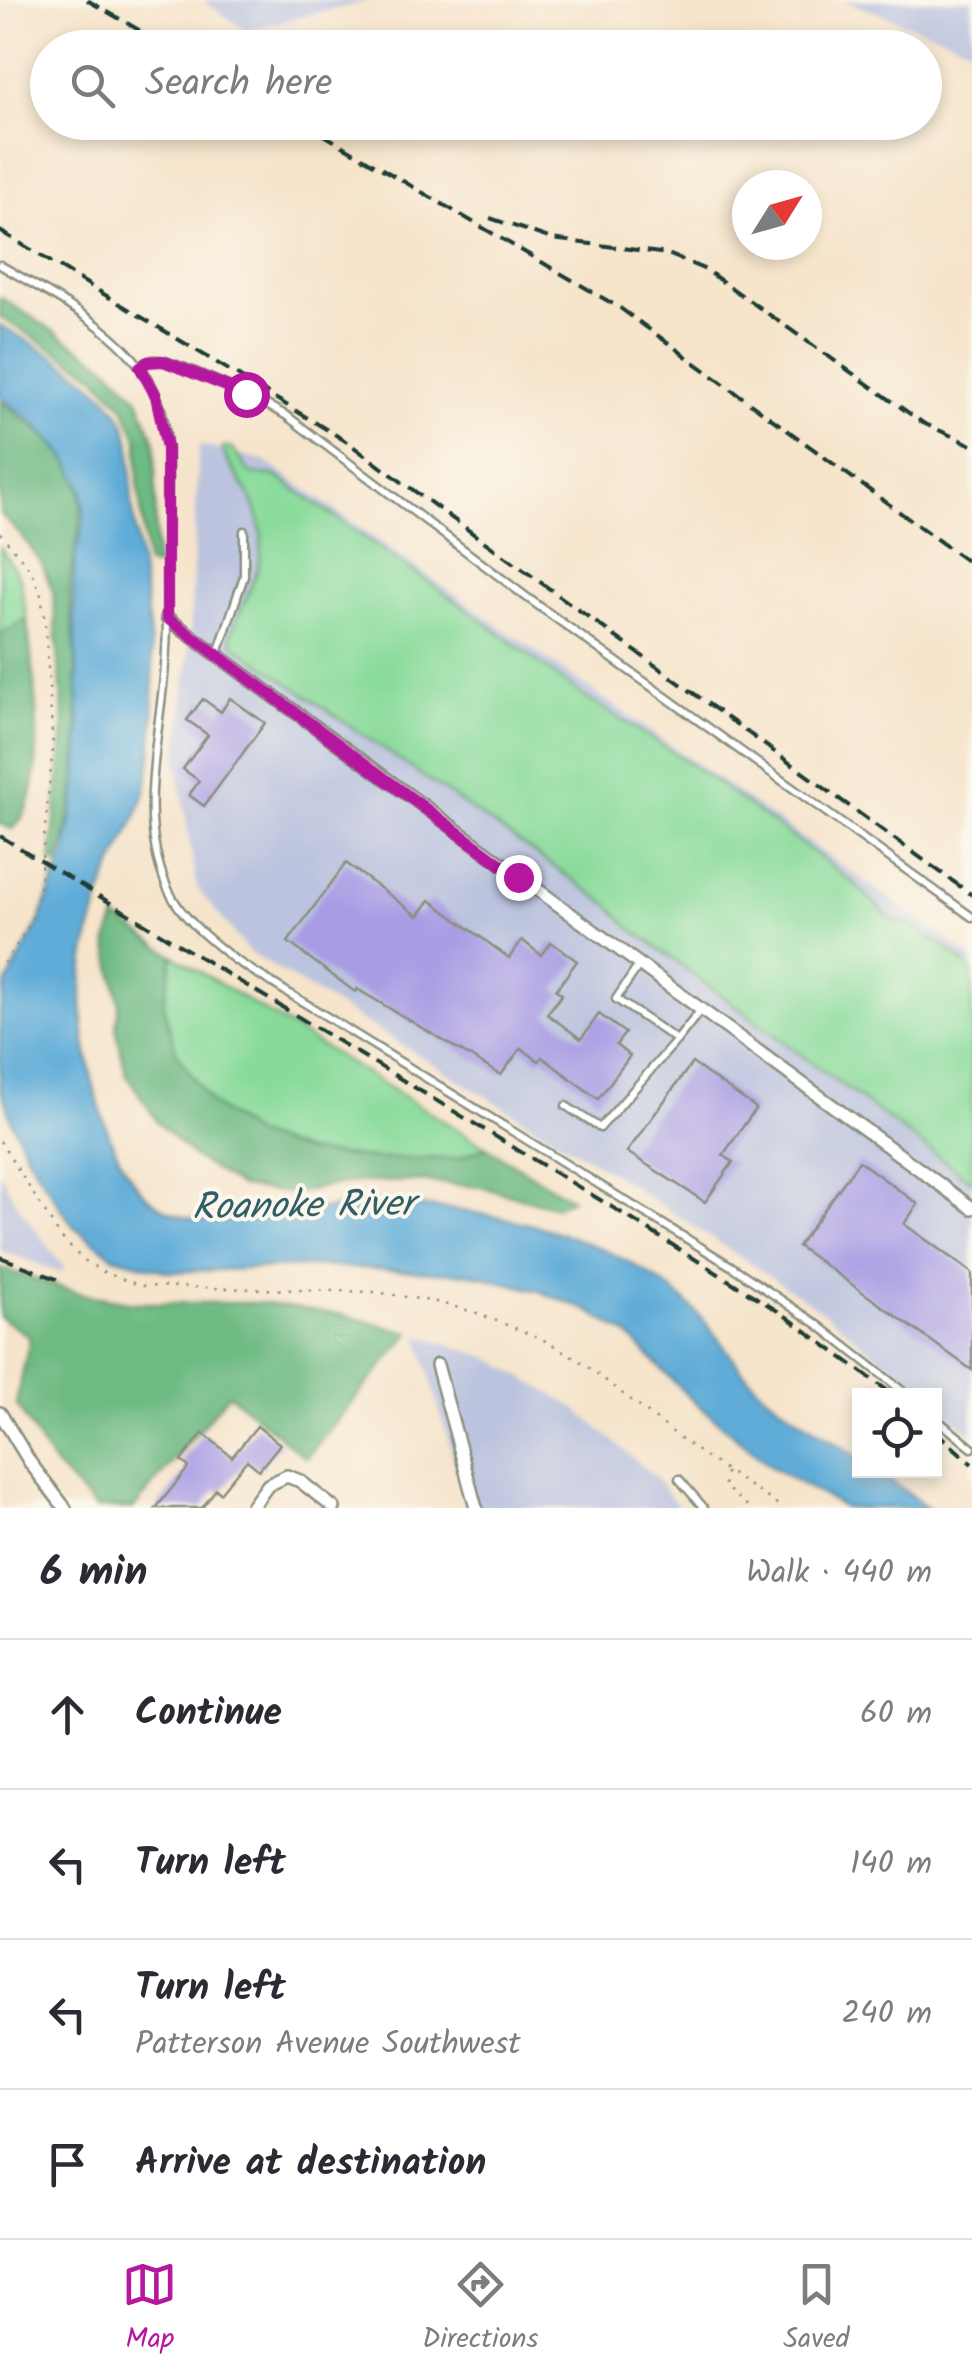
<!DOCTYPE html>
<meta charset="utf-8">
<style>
body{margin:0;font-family:Kalam,sans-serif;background:#f7f7f7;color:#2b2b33}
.controls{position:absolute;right:30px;bottom:30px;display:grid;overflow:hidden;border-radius:0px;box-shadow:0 5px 15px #0003}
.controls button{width:90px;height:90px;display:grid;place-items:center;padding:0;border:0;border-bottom:2px solid #e1e1e2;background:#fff;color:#2b2b33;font:50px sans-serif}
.compass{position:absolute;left:732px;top:170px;width:90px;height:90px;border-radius:50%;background:#fff;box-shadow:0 5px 15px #0003;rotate:53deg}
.stop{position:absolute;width:30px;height:30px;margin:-22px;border:8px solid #b5179e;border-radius:50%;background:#fff}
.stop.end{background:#b5179e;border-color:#fff;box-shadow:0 2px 10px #0008}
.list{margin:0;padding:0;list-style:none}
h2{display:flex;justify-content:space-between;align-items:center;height:130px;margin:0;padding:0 40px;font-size:42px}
h2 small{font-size:32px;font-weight:400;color:#7c7c81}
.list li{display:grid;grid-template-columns:65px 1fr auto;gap:30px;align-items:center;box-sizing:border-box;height:150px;padding:0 40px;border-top:2px solid #e1e1e2}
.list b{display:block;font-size:38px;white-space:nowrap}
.list p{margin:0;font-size:32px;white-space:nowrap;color:#7c7c81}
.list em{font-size:32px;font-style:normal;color:#7c7c81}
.icon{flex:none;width:55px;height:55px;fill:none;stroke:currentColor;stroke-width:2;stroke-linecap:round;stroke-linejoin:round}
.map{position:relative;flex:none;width:972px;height:1508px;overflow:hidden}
.search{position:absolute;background:#fff;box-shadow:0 5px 15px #0003;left:30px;right:30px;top:30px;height:110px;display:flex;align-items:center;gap:25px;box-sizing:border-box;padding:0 35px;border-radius:55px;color:#7c7c81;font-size:38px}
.sheet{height:730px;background:#fff}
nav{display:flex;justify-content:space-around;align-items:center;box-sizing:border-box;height:140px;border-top:2px solid #e1e1e2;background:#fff;font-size:28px;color:#7c7c81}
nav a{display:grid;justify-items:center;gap:5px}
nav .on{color:#b5179e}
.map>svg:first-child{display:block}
.industrial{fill:#bbc3de}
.green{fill:#87da9a;stroke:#538c67;stroke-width:2.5}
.forest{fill:#6dba82;stroke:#467c5b;stroke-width:2.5}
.water{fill:#5facd8;stroke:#3f7486;stroke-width:2.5}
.building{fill:#a99ce4}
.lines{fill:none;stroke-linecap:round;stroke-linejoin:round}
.lane-casing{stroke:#8a9080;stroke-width:11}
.street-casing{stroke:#8a9080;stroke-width:16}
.path{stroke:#8a9080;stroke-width:2.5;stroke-dasharray:2.5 8;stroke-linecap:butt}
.lane{stroke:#fff;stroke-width:6}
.street{stroke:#fff;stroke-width:11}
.rail{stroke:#1f3d34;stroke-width:4;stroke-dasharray:15 8;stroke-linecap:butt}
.route{stroke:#b5179e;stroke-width:12}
.labels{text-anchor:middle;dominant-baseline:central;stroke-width:8;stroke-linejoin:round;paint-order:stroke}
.water-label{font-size:38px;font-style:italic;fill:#325e65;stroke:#fbf7ec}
</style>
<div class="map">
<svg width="972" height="1508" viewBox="0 0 972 1508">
<rect width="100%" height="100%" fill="#fbf7ec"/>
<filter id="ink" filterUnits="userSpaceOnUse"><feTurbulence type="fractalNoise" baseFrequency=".01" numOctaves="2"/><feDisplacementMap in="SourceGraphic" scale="20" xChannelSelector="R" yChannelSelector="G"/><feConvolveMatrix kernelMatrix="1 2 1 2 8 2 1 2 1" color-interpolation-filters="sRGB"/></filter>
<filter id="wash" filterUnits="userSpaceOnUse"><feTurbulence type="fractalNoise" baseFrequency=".0048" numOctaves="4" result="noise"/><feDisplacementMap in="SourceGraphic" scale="40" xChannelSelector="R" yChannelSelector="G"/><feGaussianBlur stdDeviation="2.25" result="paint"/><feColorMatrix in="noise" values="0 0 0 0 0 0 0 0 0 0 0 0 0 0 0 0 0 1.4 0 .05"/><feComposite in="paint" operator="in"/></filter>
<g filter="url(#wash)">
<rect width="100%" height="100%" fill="#f6e4cb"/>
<g class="industrial">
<polygon points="202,0 374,0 246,30"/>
<polygon points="843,0 972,0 972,48"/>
<polygon points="199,445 265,461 951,942 972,960 972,1435 935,1404 934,1396 925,1395 824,1312 609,1171 249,952 197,888 177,762 189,652"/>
<polygon points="0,1172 14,1200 65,1269 59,1272 0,1250"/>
<polygon points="418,1335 488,1357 574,1407 654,1476 679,1508 468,1508"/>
</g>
<g class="green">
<path d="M225 446 233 450 251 474 275 475 467 609 585 697 681 757 812 851 857 886 892 920 911 925 949 950 972 970V1182L628 926 609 905 232 644 231 634C248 586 275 557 254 505 246 485 229 469 222 449Z"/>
<polygon points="0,547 20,578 27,619 0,635"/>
<polygon points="173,955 486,1147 459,1158 383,1159 306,1152 255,1135 212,1104 177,1054 163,1005"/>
</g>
<g class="forest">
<polygon points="0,297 106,365 138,398 155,442 156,566 147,564 138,483 138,440 123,406 93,374 0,317"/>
<path d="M0 401C30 422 72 452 80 491 86 523 71 557 70 589 69 610 74 630 75 651 80 720 81 798 57 864L51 861 64 726 53 592 42 564 22 536 0 514Z"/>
<path d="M27 619C32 669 53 792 13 829L0 824V635Z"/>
<polygon points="116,918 173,955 163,1005 177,1054 212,1104 255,1135 306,1152 383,1159 459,1158 486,1147 571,1199 556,1207 481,1187 419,1181 352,1182 292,1193 241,1187 195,1158 159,1124 126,1074 116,1028 119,1002 107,942"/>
<polygon points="0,1268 82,1294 134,1303 260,1303 344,1315 410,1333 306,1458 229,1394 134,1508 95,1508 53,1463 16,1404 30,1337 0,1317"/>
</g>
<path class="water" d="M0 325C37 347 97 377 120 415 136 443 129 470 132 501 143 595 165 688 147 783 140 819 115 854 103 889 92 922 82 959 82 993 82 1053 101 1140 138 1187 183 1244 268 1214 330 1208 362 1204 395 1203 428 1207 517 1215 622 1242 689 1305 717 1331 735 1368 764 1393 793 1417 828 1437 859 1458L860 1470 878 1471 928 1508H845L773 1468 689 1397 628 1335 587 1310 539 1291 471 1274 320 1266 169 1272 114 1257 73 1226 28 1158 12 1122 0 1087V1011L5 987 40 919 65 852 76 790 80 727 73 595 75 554 84 521 82 489 66 456 31 420 0 397Z"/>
<g id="blocks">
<g class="building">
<polygon points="230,698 265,723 204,806 189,795 199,781 183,769 208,735 187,720 203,699 221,712"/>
<polygon points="346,863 418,916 430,900 509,958 522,940 541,955 551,942 577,961 556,990 562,994 547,1014 581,1039 599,1014 625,1033 616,1045 630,1056 598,1099 542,1057 539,1061 521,1048 501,1075 357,989 355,992 288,942"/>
<polygon points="692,1063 756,1108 723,1155 733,1162 705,1202 627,1152"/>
<polygon points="859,1161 918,1204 904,1224 972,1273 972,1370 798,1246"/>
<polygon points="257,1426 280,1444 259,1470 247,1460 220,1493 216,1489 202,1508 156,1508 189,1467 181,1461 203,1433 232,1457"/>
</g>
</g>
</g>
<g filter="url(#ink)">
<use href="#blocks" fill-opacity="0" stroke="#8a9080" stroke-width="2.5"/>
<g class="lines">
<g class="lane-casing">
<g id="lane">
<path d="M0 265C51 295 117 327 149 380 172 419 168 469 167 513 165 559 169 604 166 650 163 727 134 815 168 889 181 918 211 941 235 960L731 1266 817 1324 909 1396"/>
<path d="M140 367C145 363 147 361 154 360 174 358 266 404 287 416L525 596 972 917"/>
<polyline points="218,653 244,576 244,531"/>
<polyline points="639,965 616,999 677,1040 700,1011"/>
<polyline points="566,1106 600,1128 677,1040"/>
<polyline points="934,1417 972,1448"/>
<polyline points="679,1479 704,1508"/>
</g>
</g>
<g class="street-casing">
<g id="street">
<polyline points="167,618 972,1208"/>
<polyline points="437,1365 476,1508"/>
<polyline points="0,1413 31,1464 65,1508"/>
<polyline points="251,1508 268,1485 287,1476 300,1481 334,1508"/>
</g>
</g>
<g class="path">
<polyline points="0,533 30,569 40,591 45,620 53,748 38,899 30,925 0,970"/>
<polyline points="0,1141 60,1236 81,1258 101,1271 141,1286 376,1292 436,1302 474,1312 542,1339 576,1358 700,1453 783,1508"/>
<polyline points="726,1472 724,1486 750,1508"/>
</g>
<use href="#lane" class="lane"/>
<use href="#street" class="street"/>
<g class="rail">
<polyline points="87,0 170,48"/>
<polyline points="302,122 620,308 972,565"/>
<polyline points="490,218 552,239 668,254 706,270 923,423 972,445"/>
<polyline points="0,231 344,440 972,895"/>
<polyline points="0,836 620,1212 784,1315 895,1396"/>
<polyline points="0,1257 64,1282"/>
<polyline points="934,1430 972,1464"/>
</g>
</g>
</g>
<g class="lines" filter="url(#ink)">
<polyline class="route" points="246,394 163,361 148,362 140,367 156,396 167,448 167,618 518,877"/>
</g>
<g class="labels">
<g class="water-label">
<text transform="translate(303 1207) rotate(-1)">Roanoke River</text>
</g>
</g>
</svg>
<div class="controls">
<button><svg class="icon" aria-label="locate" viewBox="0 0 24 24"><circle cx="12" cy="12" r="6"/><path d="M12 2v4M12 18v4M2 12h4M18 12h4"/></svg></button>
</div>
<svg class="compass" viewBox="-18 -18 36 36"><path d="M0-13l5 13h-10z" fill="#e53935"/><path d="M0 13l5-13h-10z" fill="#7c7c81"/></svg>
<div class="stop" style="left:246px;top:394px"></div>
<div class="stop end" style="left:518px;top:877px"></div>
<div class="search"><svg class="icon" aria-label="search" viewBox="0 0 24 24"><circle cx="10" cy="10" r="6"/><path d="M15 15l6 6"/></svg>Search here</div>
</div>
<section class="sheet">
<h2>6 min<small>Walk · 440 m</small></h2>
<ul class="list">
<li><svg class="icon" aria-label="ahead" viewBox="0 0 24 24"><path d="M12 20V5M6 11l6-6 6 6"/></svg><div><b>Continue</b></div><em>60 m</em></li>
<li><svg class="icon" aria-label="left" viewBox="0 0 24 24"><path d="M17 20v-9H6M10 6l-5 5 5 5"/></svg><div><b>Turn left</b></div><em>140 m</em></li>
<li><svg class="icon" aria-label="left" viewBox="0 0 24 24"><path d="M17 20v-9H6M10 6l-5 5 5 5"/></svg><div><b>Turn left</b><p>Patterson Avenue Southwest</p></div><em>240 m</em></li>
<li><svg class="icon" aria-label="arrive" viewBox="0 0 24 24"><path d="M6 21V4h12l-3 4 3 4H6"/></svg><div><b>Arrive at destination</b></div></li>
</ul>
</section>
<nav>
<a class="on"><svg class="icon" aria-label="map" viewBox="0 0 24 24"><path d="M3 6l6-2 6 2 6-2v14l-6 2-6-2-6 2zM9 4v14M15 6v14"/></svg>Map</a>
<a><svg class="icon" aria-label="directions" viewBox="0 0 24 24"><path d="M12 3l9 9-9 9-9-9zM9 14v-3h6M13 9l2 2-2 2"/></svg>Directions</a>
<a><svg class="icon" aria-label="saved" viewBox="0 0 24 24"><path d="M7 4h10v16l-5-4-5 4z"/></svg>Saved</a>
</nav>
